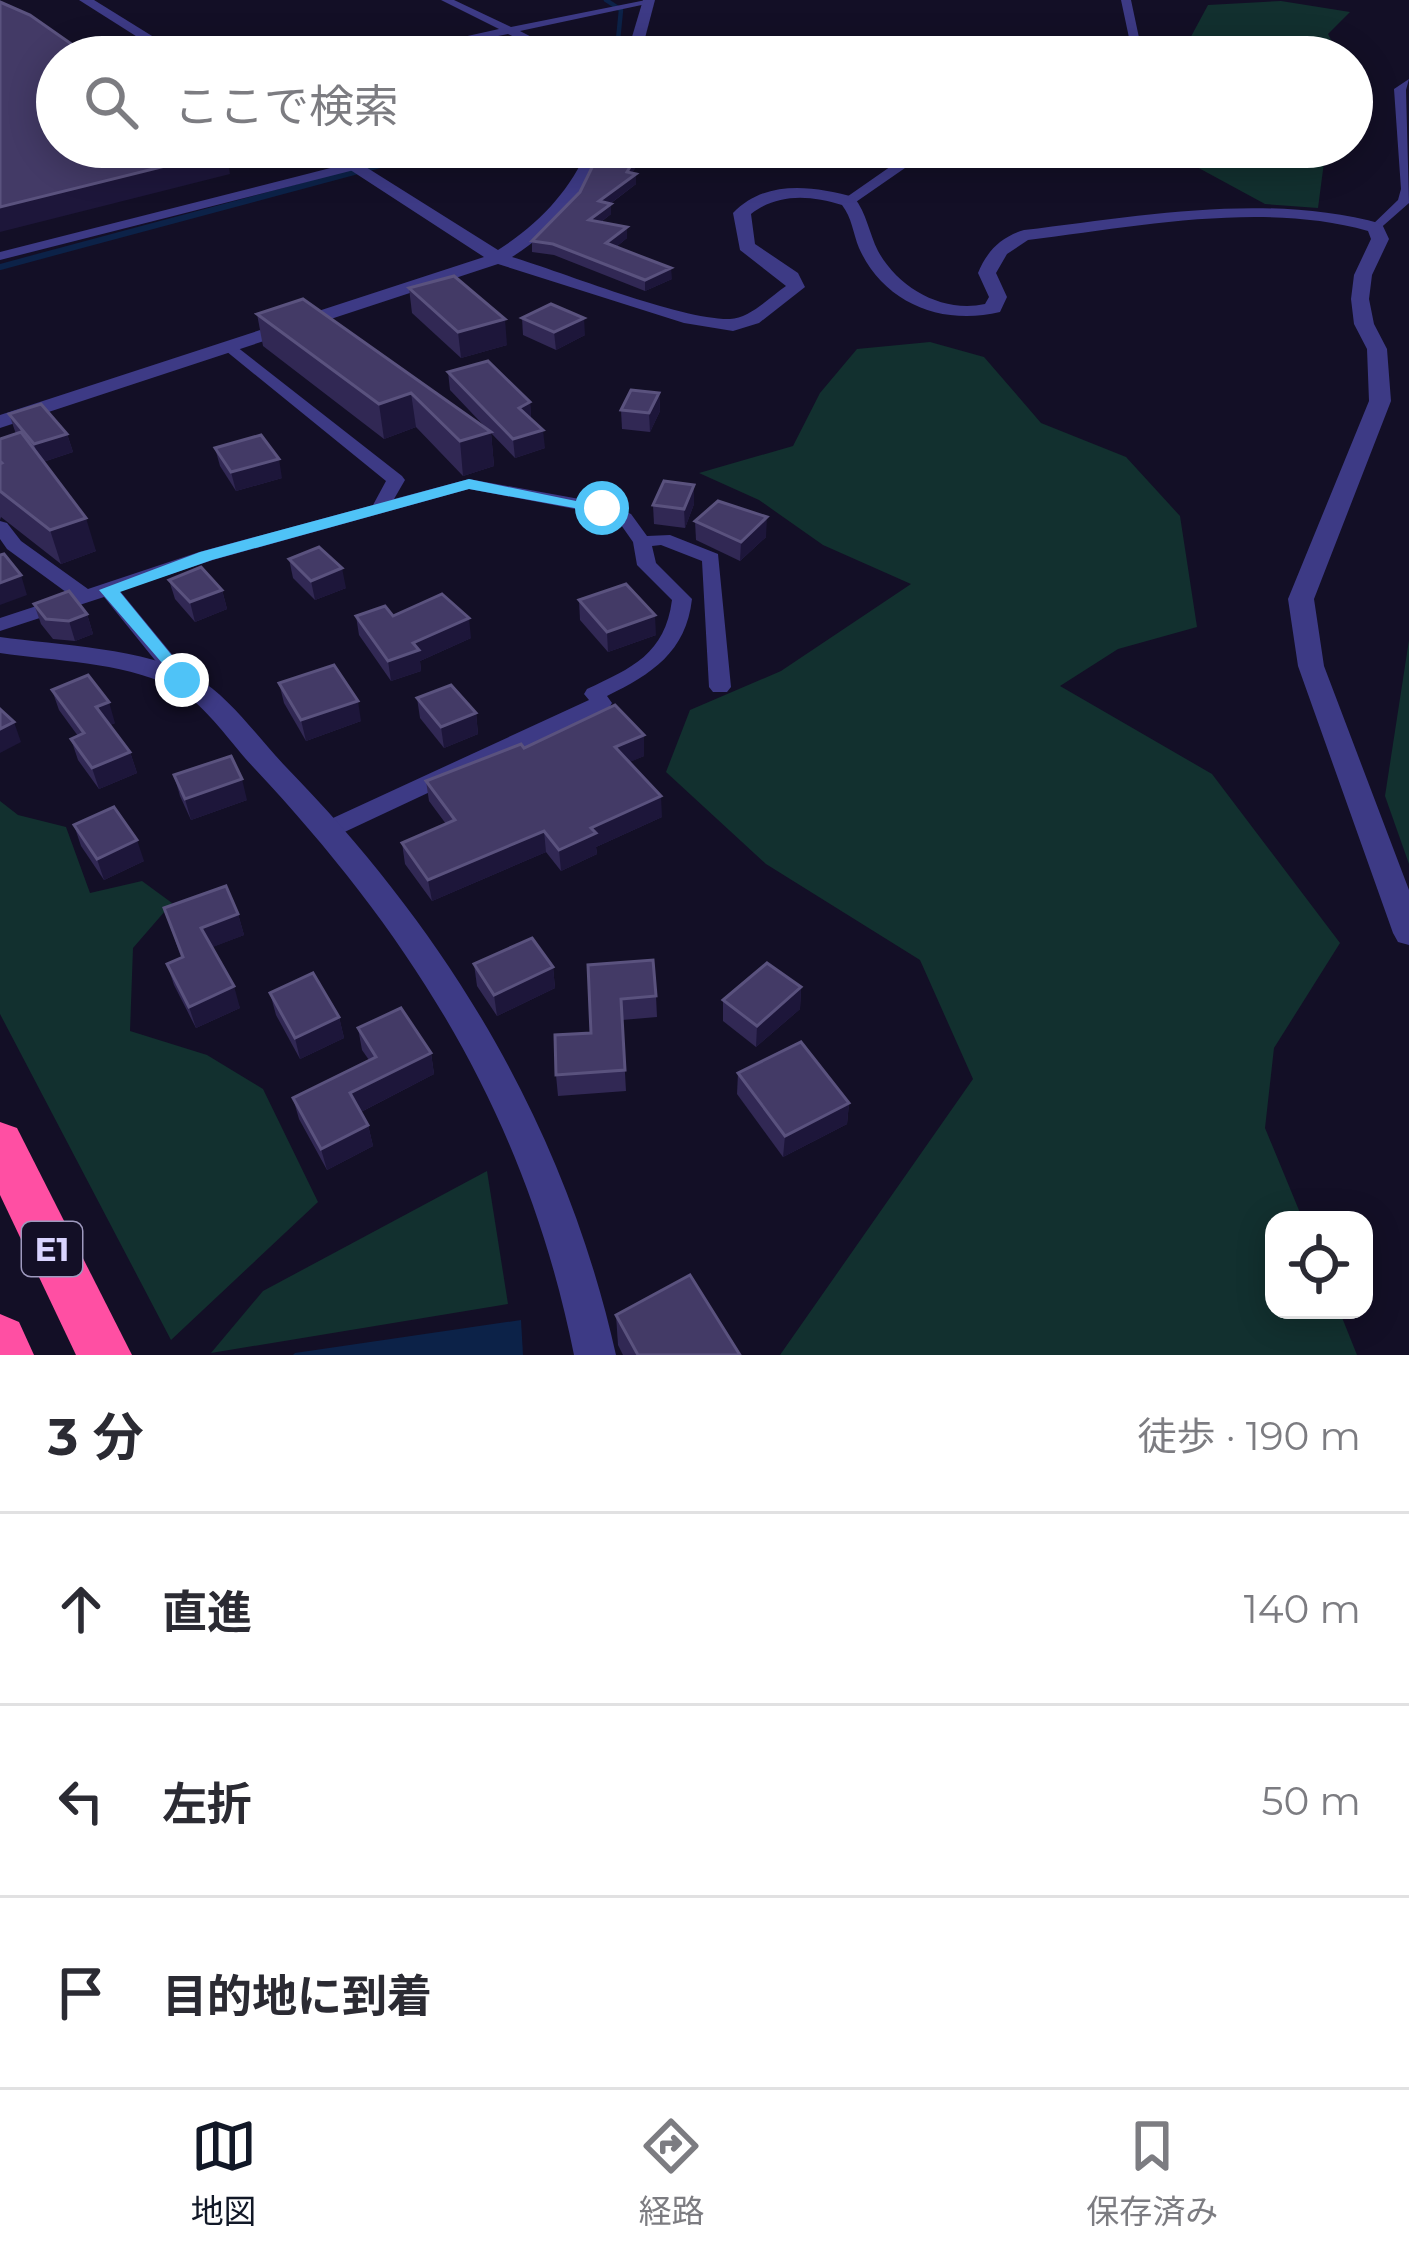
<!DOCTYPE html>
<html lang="ja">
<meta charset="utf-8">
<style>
body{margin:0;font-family:Montserrat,"Noto Sans JP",sans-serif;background:#f2f2f3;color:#2b2b33}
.controls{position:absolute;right:36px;bottom:36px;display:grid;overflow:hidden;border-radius:24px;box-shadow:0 6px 30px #0003}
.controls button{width:108px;height:108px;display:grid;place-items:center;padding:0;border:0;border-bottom:3px solid #e1e1e2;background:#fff;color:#2b2b33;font:60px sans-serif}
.stop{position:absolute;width:36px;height:36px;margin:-27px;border:9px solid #4fc3f7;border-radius:50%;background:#fff}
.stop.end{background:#4fc3f7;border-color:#fff;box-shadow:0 3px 12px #0008}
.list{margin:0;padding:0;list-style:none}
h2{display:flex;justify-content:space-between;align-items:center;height:156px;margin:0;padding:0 48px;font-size:51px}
h2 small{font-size:39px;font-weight:400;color:#7c7c81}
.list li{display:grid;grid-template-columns:78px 1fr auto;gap:36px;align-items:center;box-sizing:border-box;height:192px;padding:0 48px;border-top:3px solid #e1e1e2}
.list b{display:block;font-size:45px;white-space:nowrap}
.list em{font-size:39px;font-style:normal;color:#7c7c81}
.icon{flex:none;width:66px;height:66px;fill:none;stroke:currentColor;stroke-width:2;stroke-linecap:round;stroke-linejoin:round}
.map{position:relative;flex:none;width:1409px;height:1355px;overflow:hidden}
.search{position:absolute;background:#fff;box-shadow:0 6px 30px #0003;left:36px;right:36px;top:36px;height:132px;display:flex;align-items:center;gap:30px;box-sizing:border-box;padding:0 42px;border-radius:66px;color:#7c7c81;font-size:45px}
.sheet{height:732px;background:#fff}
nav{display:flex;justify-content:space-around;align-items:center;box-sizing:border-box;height:168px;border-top:3px solid #e1e1e2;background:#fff;font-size:33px;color:#7c7c81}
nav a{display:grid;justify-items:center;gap:6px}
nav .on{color:#111827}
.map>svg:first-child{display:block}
.green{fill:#12302f}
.water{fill:#0c2248}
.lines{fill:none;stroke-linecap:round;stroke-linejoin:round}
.stream-far1{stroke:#0c2248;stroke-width:4.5}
.stream{stroke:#0c2248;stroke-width:6}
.minor{fill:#3d3a85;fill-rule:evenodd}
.tertiary{fill:#3d3a85;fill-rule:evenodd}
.motorway{fill:#ff4fa3;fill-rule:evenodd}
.wall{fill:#312854}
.shaded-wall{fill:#1d163a}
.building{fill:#433a66;stroke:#5a527e;stroke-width:3}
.route{fill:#4fc3f7}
.labels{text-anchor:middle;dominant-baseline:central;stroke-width:9;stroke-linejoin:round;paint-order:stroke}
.shield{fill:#130f26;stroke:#9e99be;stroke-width:3}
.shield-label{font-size:33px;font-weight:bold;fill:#d9d4ff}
</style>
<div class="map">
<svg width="1409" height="1355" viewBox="0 0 1409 1355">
<rect width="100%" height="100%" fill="#130f26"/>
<g class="green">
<polygon points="1281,1 1350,12 1328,34 1340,57 1180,57 1208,5"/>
<polygon points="1112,147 1326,147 1318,208 1265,204 1195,166"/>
<polygon points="930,342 984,357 1041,423 1126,457 1180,516 1197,627 1118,649 1060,686 1212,774 1340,943 1274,1048 1265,1128 1303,1220 1274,1220 1274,1310 1339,1310 1357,1355 780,1355 973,1079 920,960 766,864 666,772 690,710 781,671 911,584 823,545 759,500 699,473 793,446 820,393 857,349"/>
<polygon points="1409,640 1409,864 1385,796"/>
<polygon points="0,801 18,815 66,827 90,893 142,881 172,903 133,948 130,1031 207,1055 263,1089 318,1202 171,1340 0,1014"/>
<polygon points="487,1171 508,1304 211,1353 263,1291"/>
</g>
<polygon class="water" points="521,1320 523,1355 293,1355 295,1353"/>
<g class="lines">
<g class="stream-far1">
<polyline points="604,57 618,40 621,10 606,0"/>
<polyline points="395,161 448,147"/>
</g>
<polyline class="stream" points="0,267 406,158"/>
<g class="minor">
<polygon points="441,0 454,0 511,27 646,0 651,3 520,31 570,57 556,57 508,34 394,57 373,57 499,29"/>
<polygon points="1121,0 1131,0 1141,47 1138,57 1128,57 1131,47"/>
<polygon points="1409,79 1406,90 1409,203 1376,232 1369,228 1398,200 1401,189 1394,89"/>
<polygon points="951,147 971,147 905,168 853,204 841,201 897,162"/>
<polygon points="354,162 360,166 358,169 0,260 0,252"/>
<path d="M232 343 402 476 405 480 394 499 469 479 607 504 631 514 647 536 670 535 718 554 731 687 727 692H713L709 687 702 561 661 545 652 546 656 563 692 599C686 652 652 674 607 696L612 703 609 708 336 836H320L316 830 320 824 589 700 584 694 587 689C632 668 665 654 672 600L637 565 633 542 619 522 596 513 469 489 213 560 120 591 189 675 193 680 189 685H175L104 597 0 631V618L70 595 7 549 0 539V521L7 523 21 541 88 589 199 552 373 505 386 481 226 351 224 348Z"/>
</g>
<g class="tertiary">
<polygon points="79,0 94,0 186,57 169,57"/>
<polygon points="643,0 655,0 640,57 626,57"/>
<path d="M315 147H334L498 250C540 223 569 192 589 147H605C585 194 556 229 512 257 565 273 681 320 730 319 750 318 770 297 786 286L740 250 733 213C766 179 813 186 854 197 867 214 869 233 878 251 899 289 943 313 985 304L989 297 978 273C987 251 1001 237 1024 230 1141 216 1267 192 1382 224L1389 239 1372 275 1369 299 1374 324 1387 349 1391 401 1314 599 1324 666 1409 890V945L1398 942 1393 933 1298 666 1288 599 1369 401 1367 349 1354 324 1351 299 1354 275 1371 239 1368 231C1261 201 1137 227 1028 240L1007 254 996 273 1007 297 1000 312C943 326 884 304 859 248 853 233 852 218 842 205 810 195 778 193 751 214L755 244 798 273 805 287 759 323 733 331 684 323 498 264 0 428V415L484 257Z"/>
<path d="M0 637C56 645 148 648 196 677 231 698 258 738 286 767 449 934 565 1127 616 1355H574C527 1121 417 942 255 769 230 743 204 701 171 686 120 662 55 661 0 653Z"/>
</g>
<g class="motorway">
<polygon points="0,1122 17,1128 132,1355 76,1355 0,1195"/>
<polygon points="0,1314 19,1322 34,1355 0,1355"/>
</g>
</g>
<g class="wall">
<polygon points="602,147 648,147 632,173 636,184 610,204 611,214 601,222 627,227 627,238 616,247 672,279 645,291 554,255 532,252 532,241 580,192"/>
<polygon points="409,288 507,345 461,358 412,313"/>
<polygon points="257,314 488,430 450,390 448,372 530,402 531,419 545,448 515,458 491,433 494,466 463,476 416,427 384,439 263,346"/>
<polygon points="522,318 585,335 556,350 523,335"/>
<polygon points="659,393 660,411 650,432 622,429 621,410"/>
<polygon points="9,414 67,434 73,452 43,462 96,551 61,564 1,517 0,520 0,439 16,434"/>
<polygon points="215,448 282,478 236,491 220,466"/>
<polygon points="694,504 685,528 654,524 653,505"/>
<polygon points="695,521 766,537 740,561 696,540"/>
<polygon points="289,559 346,588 315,600 293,578"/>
<polygon points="169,580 222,590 227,609 195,622 175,599"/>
<polygon points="579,600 656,635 608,652 580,620"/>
<polygon points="34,604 87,614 93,634 75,641 53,639 41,624"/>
<polygon points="356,616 393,616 471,638 420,661 421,671 391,681 359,635"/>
<polygon points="279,683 361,721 306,741 284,703"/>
<polygon points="52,690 115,723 110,725 130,752 137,773 99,789 78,760 71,739 78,736 59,710"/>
<polygon points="417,698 476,713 478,734 444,748 420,718"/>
<polygon points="644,735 644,756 629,762 662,817 596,847 597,854 561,871 546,852 432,901 405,864 402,843 446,824 429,801 426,781 524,748"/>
<polygon points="174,775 247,800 191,820 180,796"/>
<polygon points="74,825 144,861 104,880 81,846"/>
<polygon points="164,908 238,914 244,935 212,947 240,1008 196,1028 174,985 167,964 181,957"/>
<polygon points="474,964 553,967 555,988 497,1016 477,986"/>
<polygon points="588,965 656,996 657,1017 622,1020 626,1091 558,1096 556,1075 591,1033"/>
<polygon points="801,987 800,1009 756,1047 723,1021 723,1000"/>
<polygon points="270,993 339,1017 344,1038 300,1059 276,1015"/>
<polygon points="358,1028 431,1053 434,1074 361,1112 368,1125 373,1146 327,1170 299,1119 293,1098 369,1060 362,1050"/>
<polygon points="738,1073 849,1103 847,1124 783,1157 737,1094"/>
<polygon points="616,1315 740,1355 623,1355 618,1345"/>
</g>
<g class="shaded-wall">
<polygon points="642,147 648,147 628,180 636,174 636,184 599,212 599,201 627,172"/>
<polygon points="226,151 230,174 0,232 0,207"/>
<polygon points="611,204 611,214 590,230 589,220"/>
<polygon points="627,227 627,238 607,254 606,243"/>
<polygon points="671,268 672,279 645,291 645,280"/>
<polygon points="584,318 585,335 556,350 554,332"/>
<polygon points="505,319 507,345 461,358 458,332"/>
<polygon points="411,393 416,427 384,439 379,404"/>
<polygon points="659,393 660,411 650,432 649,413"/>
<polygon points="530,402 531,420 519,408"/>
<polygon points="543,430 545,448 515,458 513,439"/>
<polygon points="491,432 494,466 463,476 460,441"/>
<polygon points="67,434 73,452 40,463 34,444"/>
<polygon points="279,459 282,478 236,491 231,472"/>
<polygon points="694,485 694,504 685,528 684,509"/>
<polygon points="767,517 766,537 740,561 741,542"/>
<polygon points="86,518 96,551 61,564 50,530"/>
<polygon points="342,568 346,588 315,600 311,581"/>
<polygon points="21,575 27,595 0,605 0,583"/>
<polygon points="222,590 227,609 195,622 190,602"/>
<polygon points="87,614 93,634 75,641 69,621"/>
<polygon points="655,615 656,635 608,652 607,632"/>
<polygon points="469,618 471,638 420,661 421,671 391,681 388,661 413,643"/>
<polygon points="358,701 361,721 306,741 301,720"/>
<polygon points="109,702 115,723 103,728 96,707"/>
<polygon points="476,713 478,734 444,748 441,727"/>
<polygon points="14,722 21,742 0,753 0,729"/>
<polygon points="644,735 644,756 616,768 615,747"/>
<polygon points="130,752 137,773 99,789 92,768"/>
<polygon points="242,779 247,800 191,820 185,799"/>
<polygon points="661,796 662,817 596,847 597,854 561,871 559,850 591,828"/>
<polygon points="544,831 546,852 432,901 428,880"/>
<polygon points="137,840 144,861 104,880 97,859"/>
<polygon points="238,914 244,935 208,949 201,928"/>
<polygon points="553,967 555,988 497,1016 494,995"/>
<polygon points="234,986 240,1008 196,1028 189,1007"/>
<polygon points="801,987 800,1009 756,1047 757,1026"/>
<polygon points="339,1017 344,1038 300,1059 295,1038"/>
<polygon points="431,1053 434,1074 355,1115 350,1093"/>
<polygon points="849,1103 847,1124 783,1157 785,1136"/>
<polygon points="368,1125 373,1146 327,1170 321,1149"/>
</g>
<g class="building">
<polygon points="0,2 30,15 90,57 57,57 57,147 219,147 226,151 0,207"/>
<polygon points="602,147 642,147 627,172 636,174 599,201 611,204 589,220 627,227 606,243 671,268 645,280 553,244 532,241 580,192"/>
<polygon points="454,276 505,319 458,332 409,288"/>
<polygon points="303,299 491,432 460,441 411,393 379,404 257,314"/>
<polygon points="551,304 584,318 554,332 522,318"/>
<polygon points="488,361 530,402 519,408 543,430 513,439 448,372"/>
<polygon points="631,390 659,393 649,413 621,410"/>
<polygon points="41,404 67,434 34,444 9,414"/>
<polygon points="21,432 86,518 50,530 0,491 0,464 2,463 0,461 0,439"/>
<polygon points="261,435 279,459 231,472 215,448"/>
<polygon points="664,481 694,485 684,509 653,505"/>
<polygon points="718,501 767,517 741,542 695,521"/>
<polygon points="319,547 342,568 311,581 289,559"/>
<polygon points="4,554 21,575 0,583 0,555"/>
<polygon points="201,567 222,590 190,602 169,580"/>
<polygon points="626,584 655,615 607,632 579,600"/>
<polygon points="69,591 87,614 69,621 46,619 34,604"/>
<polygon points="442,594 469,618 413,643 419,650 388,661 356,616 385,606 393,616"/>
<polygon points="334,665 358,701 301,720 279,683"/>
<polygon points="88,675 109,702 96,707 130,752 92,768 71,739 84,733 52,690"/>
<polygon points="451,685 476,713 441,727 417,698"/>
<polygon points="615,705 644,735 615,747 661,796 591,828 596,833 559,850 544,831 428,880 402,843 455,820 426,781 521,744 524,748"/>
<polygon points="0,709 14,722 0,729"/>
<polygon points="231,756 242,779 185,799 174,775"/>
<polygon points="114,807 137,840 97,859 74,825"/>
<polygon points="226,886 238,914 201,928 234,986 189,1007 167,964 183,957 164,908"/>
<polygon points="532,938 553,967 494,995 474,964"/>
<polygon points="653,960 656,996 621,999 625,1070 556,1075 555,1035 591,1033 588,965"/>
<polygon points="767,963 801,987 757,1026 723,1000"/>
<polygon points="313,973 339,1017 295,1038 270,993"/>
<polygon points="401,1008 431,1053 350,1093 368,1125 321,1149 293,1098 376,1057 358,1028"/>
<polygon points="801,1042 849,1103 785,1136 738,1073"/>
<polygon points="690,1275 740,1355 638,1355 616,1315"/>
</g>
<polygon class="route" points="469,479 610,508 602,513 469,489 212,560 120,592 192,680 182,686 99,590 200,552"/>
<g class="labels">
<rect class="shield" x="22" y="1222" width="60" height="54" rx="9"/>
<g class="shield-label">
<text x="52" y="1249">E1</text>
</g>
</g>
</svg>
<div class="controls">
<button><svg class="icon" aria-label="locate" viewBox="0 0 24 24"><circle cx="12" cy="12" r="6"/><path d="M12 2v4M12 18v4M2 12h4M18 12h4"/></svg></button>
</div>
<div class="stop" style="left:602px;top:508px"></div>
<div class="stop end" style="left:182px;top:680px"></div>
<div class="search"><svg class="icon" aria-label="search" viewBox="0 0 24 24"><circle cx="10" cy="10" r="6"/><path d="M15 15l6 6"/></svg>ここで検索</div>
</div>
<section class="sheet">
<h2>3 分<small>徒歩 · 190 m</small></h2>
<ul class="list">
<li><svg class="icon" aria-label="ahead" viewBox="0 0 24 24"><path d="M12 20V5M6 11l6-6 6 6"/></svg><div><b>直進</b></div><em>140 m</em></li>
<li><svg class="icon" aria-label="left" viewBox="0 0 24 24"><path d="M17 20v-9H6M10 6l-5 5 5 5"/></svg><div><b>左折</b></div><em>50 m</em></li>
<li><svg class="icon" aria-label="arrive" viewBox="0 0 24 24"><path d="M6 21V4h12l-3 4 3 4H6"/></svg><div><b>目的地に到着</b></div></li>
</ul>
</section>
<nav>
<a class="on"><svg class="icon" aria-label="map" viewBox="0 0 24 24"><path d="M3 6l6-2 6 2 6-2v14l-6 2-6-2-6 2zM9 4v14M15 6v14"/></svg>地図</a>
<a><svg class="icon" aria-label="directions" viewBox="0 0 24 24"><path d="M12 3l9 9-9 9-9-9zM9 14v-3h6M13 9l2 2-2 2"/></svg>経路</a>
<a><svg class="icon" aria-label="saved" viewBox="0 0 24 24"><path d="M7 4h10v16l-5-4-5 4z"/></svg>保存済み</a>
</nav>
